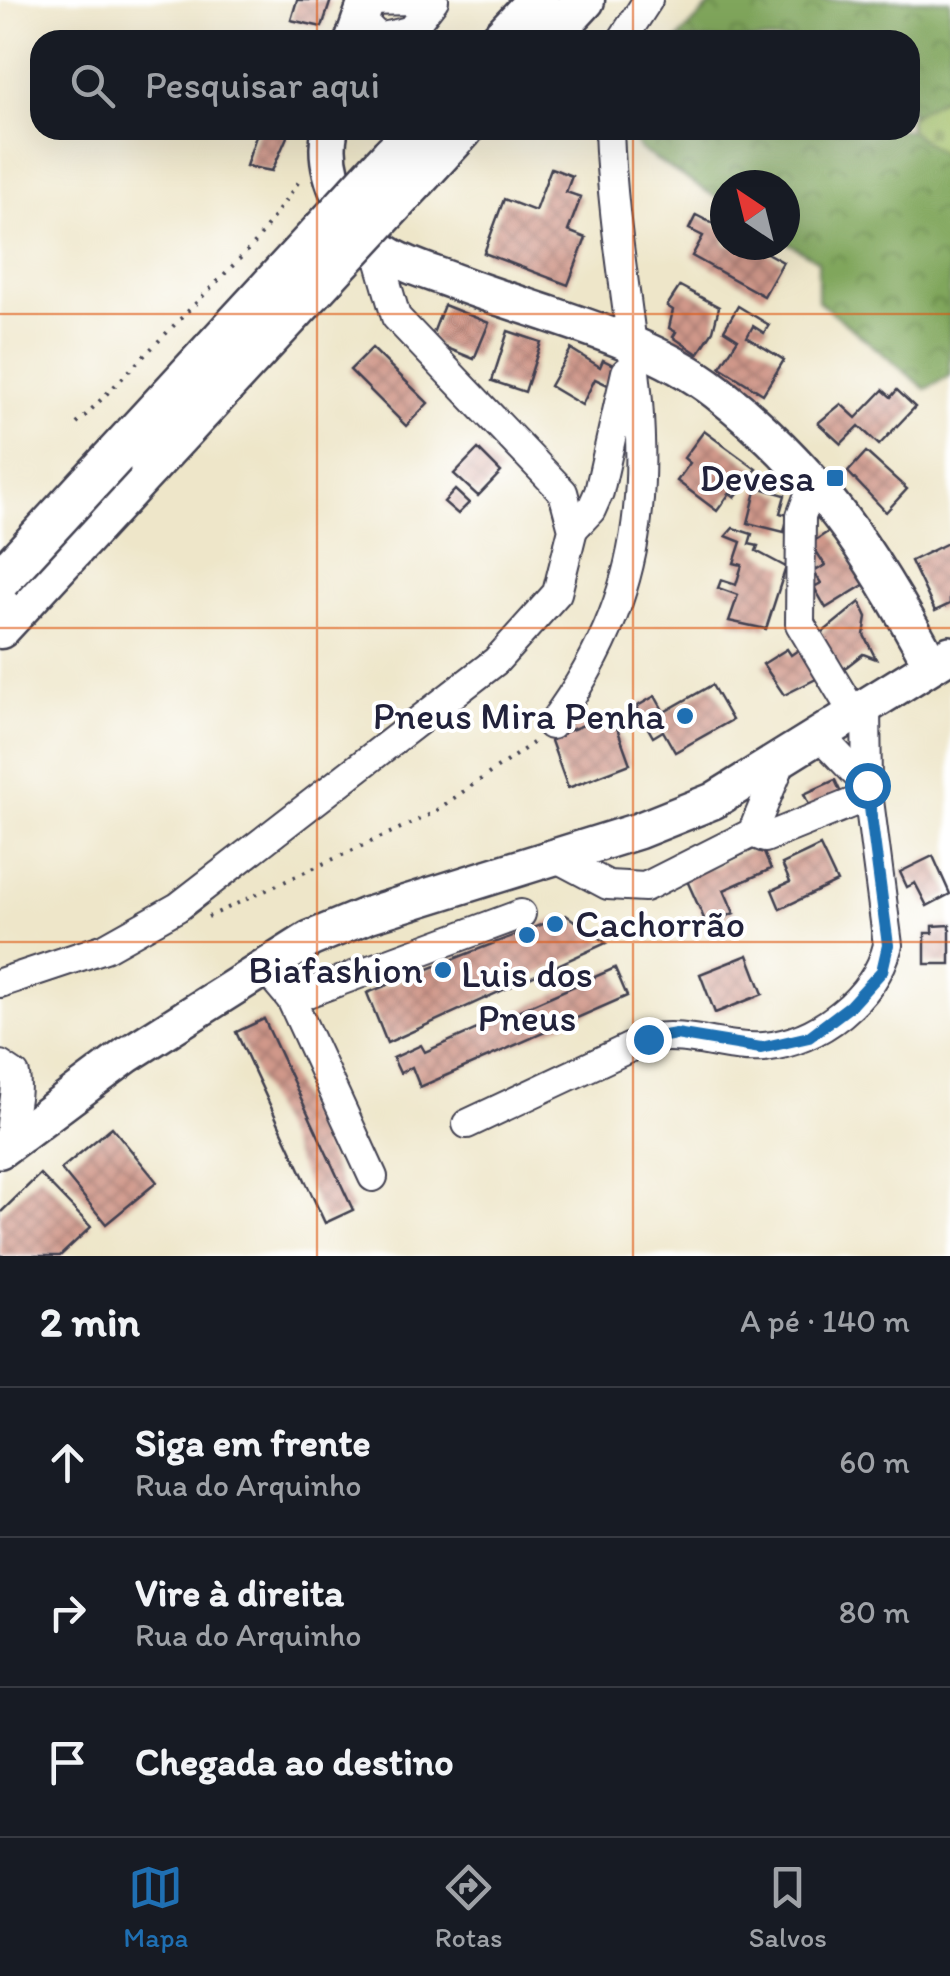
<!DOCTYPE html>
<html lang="pt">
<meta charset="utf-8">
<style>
body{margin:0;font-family:Itim,sans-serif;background:#242831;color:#f1f3f6}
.compass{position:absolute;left:710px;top:170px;width:90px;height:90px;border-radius:50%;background:#171b24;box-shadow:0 10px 40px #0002;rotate:325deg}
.stop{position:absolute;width:30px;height:30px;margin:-22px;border:8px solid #1f6fb2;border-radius:50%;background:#fff}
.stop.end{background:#1f6fb2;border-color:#fff;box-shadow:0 2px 10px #0008}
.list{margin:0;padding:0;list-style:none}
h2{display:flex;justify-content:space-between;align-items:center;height:130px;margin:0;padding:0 40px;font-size:42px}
h2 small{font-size:32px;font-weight:400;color:#9ea1a6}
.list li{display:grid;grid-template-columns:65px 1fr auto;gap:30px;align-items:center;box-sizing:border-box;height:150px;padding:0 40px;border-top:2px solid #363941}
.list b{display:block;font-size:38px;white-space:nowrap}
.list p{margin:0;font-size:32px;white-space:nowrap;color:#9ea1a6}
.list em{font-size:32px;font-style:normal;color:#9ea1a6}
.icon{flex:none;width:55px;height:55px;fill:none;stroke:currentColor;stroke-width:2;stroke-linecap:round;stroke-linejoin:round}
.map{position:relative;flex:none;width:950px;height:1256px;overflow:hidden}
.search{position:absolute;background:#171b24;box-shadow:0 10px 40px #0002;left:30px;right:30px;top:30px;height:110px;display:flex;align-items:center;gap:25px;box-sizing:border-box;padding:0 35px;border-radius:30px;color:#9ea1a6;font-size:38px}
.sheet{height:580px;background:#171b24}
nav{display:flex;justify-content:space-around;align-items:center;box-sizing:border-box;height:140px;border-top:2px solid #363941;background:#171b24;font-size:28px;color:#9ea1a6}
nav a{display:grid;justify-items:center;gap:5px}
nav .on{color:#1f6fb2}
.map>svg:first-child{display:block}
.forest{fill:url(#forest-crowns);stroke:#51644b;stroke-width:2.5}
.cemetery{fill:url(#cemetery-stones);stroke:#627050;stroke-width:2.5}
.building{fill:url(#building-cross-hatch)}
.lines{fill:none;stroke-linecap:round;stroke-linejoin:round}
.minor-casing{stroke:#413f50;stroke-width:32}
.major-casing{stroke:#413f50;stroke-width:40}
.highway-casing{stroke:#413f50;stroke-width:45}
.path{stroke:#413f50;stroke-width:4;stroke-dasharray:2.5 8;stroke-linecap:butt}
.minor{stroke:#fff;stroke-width:28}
.major{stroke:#fff;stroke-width:35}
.highway{stroke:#fff;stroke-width:40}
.highway-bridge-casing{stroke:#413f50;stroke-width:45;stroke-linecap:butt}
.highway-bridge{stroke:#fff;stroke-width:40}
.route{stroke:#1f6fb2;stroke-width:12}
.grid{fill:none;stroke:#de560e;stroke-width:2.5;stroke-opacity:0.55}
.poi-dot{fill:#1f6fb2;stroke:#fff;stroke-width:4}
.labels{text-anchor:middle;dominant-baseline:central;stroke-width:8;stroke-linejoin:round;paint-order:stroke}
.poi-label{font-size:38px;fill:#22223b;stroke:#fff;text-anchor:end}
</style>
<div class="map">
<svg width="950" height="1256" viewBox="0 0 950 1256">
<defs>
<pattern id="forest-crowns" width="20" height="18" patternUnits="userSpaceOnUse" patternTransform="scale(2.5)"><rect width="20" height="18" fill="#80a65b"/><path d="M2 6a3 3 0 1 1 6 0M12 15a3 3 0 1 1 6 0" fill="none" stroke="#68874c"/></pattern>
<pattern id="cemetery-stones" width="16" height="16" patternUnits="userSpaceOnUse" patternTransform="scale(2.5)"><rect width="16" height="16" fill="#a1bf66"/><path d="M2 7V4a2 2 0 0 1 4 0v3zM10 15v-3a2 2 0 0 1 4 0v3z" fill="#839b55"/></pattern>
<pattern id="building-cross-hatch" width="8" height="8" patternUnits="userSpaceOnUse" patternTransform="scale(2.5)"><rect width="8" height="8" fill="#d0988a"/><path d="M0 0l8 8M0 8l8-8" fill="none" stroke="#a87c72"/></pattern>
</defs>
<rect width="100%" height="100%" fill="#fff"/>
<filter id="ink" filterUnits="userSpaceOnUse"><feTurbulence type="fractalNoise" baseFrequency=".01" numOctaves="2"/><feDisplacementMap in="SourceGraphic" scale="20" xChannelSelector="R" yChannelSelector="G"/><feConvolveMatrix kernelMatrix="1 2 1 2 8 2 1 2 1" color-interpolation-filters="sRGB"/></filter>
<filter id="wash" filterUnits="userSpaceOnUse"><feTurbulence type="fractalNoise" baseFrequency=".0048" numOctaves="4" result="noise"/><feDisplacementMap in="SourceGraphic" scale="40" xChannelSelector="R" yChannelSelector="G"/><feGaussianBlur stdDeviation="2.25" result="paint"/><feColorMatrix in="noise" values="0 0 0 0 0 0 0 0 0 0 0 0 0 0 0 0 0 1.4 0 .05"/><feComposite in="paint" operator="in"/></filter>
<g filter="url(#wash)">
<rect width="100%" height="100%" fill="#eee6c9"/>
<g class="forest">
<polygon points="715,0 950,0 950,94 910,116 910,40 677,40"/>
<polygon points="630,130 909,130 950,160 950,376 926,389 818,301 818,261 785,241 785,185 725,185 725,203 639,149"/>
</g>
<polygon class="cemetery" points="950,94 950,160 909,130 910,116"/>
<g id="blocks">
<g class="building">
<polygon points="297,0 331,0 322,27 291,20"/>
<polygon points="258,130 290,130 272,171 246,166"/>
<polygon points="551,168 572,176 566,192 581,197 568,231 586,238 568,285 484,253 504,199 535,211"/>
<polygon points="696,215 725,230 725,245 752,245 783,262 764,296 692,256 703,236 689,229"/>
<polygon points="680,286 719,307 713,331 698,354 673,337 676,332 669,328 673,310 667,306"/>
<polygon points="444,305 489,323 474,359 430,341"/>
<polygon points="738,306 769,325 764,333 753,326 747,337 784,360 763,394 720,367 738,339 724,330"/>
<polygon points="508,331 541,342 525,392 492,381"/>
<polygon points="372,348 428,403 406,426 350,370"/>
<polygon points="571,349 600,367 603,360 617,367 612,387 595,379 582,405 550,386"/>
<polygon points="883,390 891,397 897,390 915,407 879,445 859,426 841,444 818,423 841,404 856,418"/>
<polygon points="704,431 756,469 735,497 730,493 717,511 677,481 690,463 684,458"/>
<polygon points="478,449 501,472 478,496 454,474"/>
<polygon points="866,452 907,489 886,512 848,472"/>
<polygon points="757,487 785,495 780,513 788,515 784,532 748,523"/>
<polygon points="455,490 469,503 458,514 444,502"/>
<polygon points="733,528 752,534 749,544 758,546 756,551 786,567 766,629 729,621 738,595 718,588 721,580 736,585 742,565 734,563 741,542 726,536"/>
<polygon points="831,530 865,584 826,608 814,587 821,583 814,572 825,565 811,543"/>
<polygon points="950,542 950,604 935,611 911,561"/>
<polygon points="860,602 867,617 864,635 876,659 863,654 841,671 817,637"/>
<polygon points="801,648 820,677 784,695 763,664 787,649 791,655"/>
<polygon points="712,685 732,720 675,752 663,731 653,737 636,707 655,696 664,712"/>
<polygon points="612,714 630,764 568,788 550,738"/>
<polygon points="835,780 841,793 810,807 804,794"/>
<polygon points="761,846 771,869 724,890 734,913 707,925 676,856 712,868"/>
<polygon points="820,846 837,882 780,909 772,890 790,882 782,864"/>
<polygon points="933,856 950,894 927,906 915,883 907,887 900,872"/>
<polygon points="566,915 606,943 387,1043 367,993"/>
<polygon points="950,925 950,964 925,964 925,933 933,933 933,926"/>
<polygon points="748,955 763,994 715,1013 700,974"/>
<polygon points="615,968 627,996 420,1087 412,1067 400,1073 393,1058 421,1045 425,1052"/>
<polygon points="264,1019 353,1210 325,1223 236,1032"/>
<polygon points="112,1127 157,1182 106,1224 61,1169"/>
<polygon points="40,1174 91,1227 60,1256 0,1256 0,1213"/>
</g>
</g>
</g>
<g filter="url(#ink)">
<use href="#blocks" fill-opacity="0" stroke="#413f50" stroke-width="2.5"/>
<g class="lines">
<g class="minor-casing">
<g id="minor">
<polyline points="367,1 416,0"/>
<polyline points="360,19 379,38 409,31"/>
<polyline points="403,40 434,0"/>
<polyline points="622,40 648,0"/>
<polyline points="814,481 801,516 800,624 854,714"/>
<polyline points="573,529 591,510 599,492 626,372"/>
<path d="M551 725C703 522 617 355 609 130"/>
<polyline points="820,736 867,785"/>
<polyline points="752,833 765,838 869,796"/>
<polyline points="555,857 608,885 645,887 752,833 783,758"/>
<polyline points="264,967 291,999 373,1177"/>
<polyline points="0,983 105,948 178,907 496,661 557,593 573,529 563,492 396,317 374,241"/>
<polyline points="291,999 521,914"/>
<path d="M0 1065 15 1075C19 1099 8 1117 11 1140"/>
<path d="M467 1124 648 1039C689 1031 724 1050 764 1047 818 1042 875 998 888 945L867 785 866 707"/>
</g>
</g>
<g class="major-casing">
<g id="major">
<polyline points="353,40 367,0"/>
<path d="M330 130C320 174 351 231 388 254 408 267 436 274 458 283 540 314 648 338 717 392 818 471 872 553 931 664"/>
<polyline points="0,1150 127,1055 310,939 368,915 638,831 713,801 950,654"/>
</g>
</g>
<g class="highway-casing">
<g id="highway">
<polyline points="500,40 538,0"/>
<polyline points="547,40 584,0"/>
<polyline points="391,156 416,130"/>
<polyline points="414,182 462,130"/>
<polyline points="0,628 150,466"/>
</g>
</g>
<g class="path">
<polyline points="77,424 256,242 302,177"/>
<polyline points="208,917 431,814 533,743"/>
</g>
<use href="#minor" class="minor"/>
<use href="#major" class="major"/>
<use href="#highway" class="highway"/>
<g class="highway-bridge-casing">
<g id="highway-bridge">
<polyline points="150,466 414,182"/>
<polyline points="0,580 391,156"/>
</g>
</g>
<use href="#highway-bridge" class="highway-bridge"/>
</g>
</g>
<g class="lines" filter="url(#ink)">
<polyline class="route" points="648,1039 676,1034 761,1048 809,1037 850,1006 882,971 888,945 867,785"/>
</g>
<path class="grid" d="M317 0V40M633 0V40M317 130V1256M633 130V1256M0 314H950M0 628H950M0 942H950"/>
<g class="poi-dot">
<rect x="825" y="468" width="20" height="20" rx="5"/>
<circle cx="685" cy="716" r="10"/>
<circle cx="555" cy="924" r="10"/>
<circle cx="527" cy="935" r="10"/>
<circle cx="443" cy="970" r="10"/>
</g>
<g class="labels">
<g class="poi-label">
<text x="815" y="478">Devesa</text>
<text x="665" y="716">Pneus Mira Penha</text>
<text x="575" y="924" text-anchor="start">Cachorrão</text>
<text x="423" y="970">Biafashion</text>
<text x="527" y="974" text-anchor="middle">Luis dos<tspan x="527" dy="44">Pneus</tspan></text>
</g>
</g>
</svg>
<svg class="compass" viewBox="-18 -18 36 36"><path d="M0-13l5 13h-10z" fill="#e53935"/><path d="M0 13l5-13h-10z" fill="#9ea1a6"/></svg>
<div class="stop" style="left:867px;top:785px"></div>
<div class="stop end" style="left:648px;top:1039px"></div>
<div class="search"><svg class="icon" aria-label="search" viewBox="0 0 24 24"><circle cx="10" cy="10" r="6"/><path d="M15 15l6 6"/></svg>Pesquisar aqui</div>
</div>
<section class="sheet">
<h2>2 min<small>A pé · 140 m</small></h2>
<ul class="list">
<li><svg class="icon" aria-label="ahead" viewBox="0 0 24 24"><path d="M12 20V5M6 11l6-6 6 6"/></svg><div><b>Siga em frente</b><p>Rua do Arquinho</p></div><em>60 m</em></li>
<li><svg class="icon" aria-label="right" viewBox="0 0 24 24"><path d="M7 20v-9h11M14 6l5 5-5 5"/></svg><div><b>Vire à direita</b><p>Rua do Arquinho</p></div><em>80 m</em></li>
<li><svg class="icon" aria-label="arrive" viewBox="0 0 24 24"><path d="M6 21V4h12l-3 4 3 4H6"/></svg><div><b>Chegada ao destino</b></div></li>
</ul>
</section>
<nav>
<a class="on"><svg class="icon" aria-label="map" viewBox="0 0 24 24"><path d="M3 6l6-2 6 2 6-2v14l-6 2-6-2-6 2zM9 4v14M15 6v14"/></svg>Mapa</a>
<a><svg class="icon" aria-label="directions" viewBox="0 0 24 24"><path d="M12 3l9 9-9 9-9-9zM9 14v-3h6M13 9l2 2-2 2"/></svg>Rotas</a>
<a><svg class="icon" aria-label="saved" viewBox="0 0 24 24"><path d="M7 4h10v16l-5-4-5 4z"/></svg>Salvos</a>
</nav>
